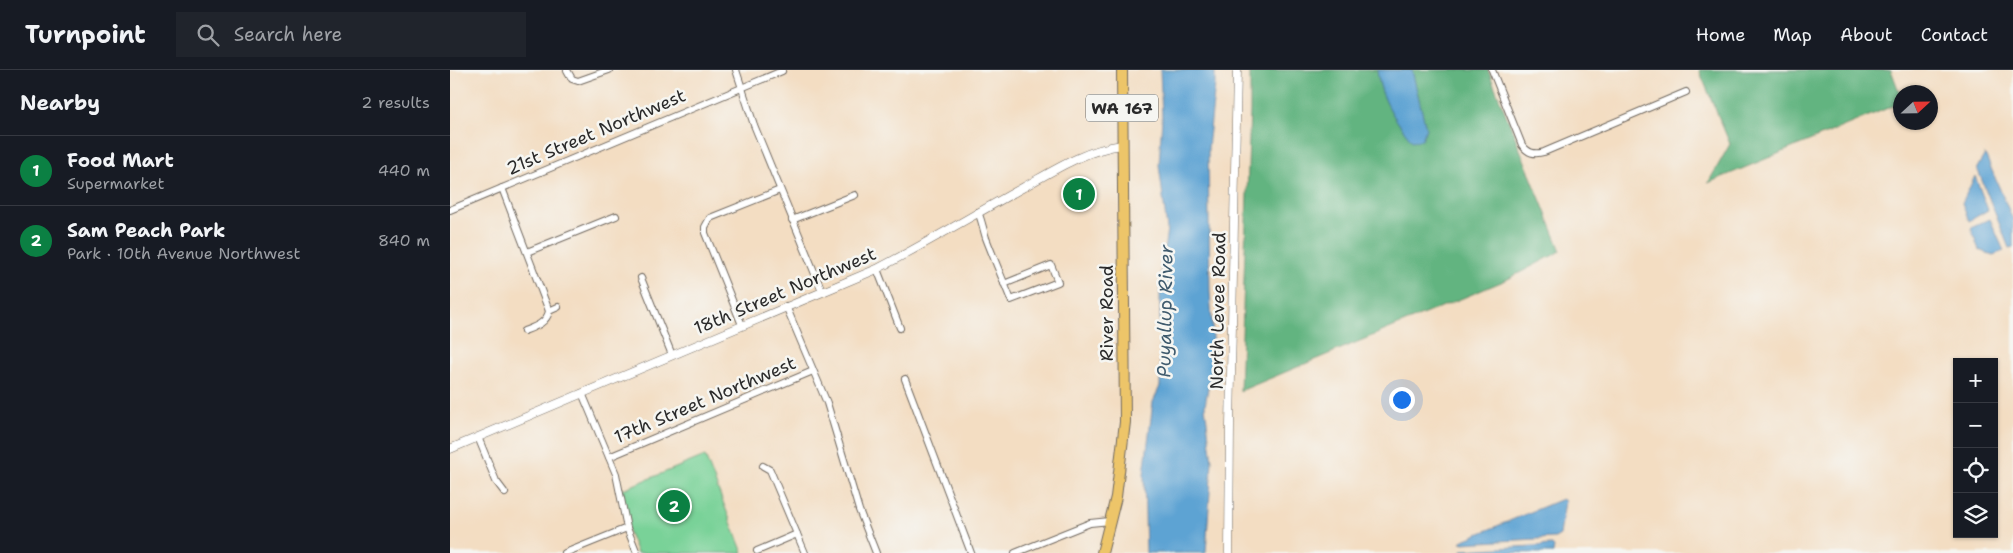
<!DOCTYPE html>
<meta charset="utf-8">
<style>
body{margin:0;font-family:"Shantell Sans",sans-serif;background:#20242c;color:#f1f3f6}
.controls{position:absolute;right:15px;bottom:15px;display:grid;overflow:hidden;border-radius:0px;box-shadow:0 1px 4px #0004}
.controls button{width:45px;height:45px;display:grid;place-items:center;padding:0;border:0;border-bottom:1px solid #363941;background:#171b24;color:#f1f3f6;font:25px sans-serif}
.compass{position:absolute;left:1443px;top:15px;width:45px;height:45px;border-radius:50%;background:#171b24;box-shadow:0 1px 4px #0004;rotate:68deg}
.you{position:absolute;left:951px;top:329px;width:18px;height:18px;margin:-12px;border:4px solid #fff;border-radius:50%;background:#1a73e8;box-shadow:0 0 0 8px #1a73e833}
.badge{display:grid;place-items:center;width:32px;height:32px;border-radius:50%;background:#0b8043;color:#fff;font-size:16px;font-weight:700}
.pin{position:absolute;translate:-50% -50%;border:2px solid #fff;box-shadow:0 1px 5px #0006}
.list{margin:0;padding:0;list-style:none}
h2{display:flex;justify-content:space-between;align-items:center;height:65px;margin:0;padding:0 20px;font-size:21px}
h2 small{font-size:16px;font-weight:400;color:#9ea1a6}
.list li{display:grid;grid-template-columns:32px 1fr auto;gap:15px;align-items:center;box-sizing:border-box;height:70px;padding:0 20px;border-top:1px solid #363941}
.list b{display:block;font-size:19px;white-space:nowrap}
.list p{margin:0;font-size:16px;white-space:nowrap;color:#9ea1a6}
.list em{font-size:16px;font-style:normal;color:#9ea1a6}
.icon{flex:none;width:28px;height:28px;fill:none;stroke:currentColor;stroke-width:2;stroke-linecap:round;stroke-linejoin:round}
.map{position:relative;flex:none;width:1563px;height:483px;overflow:hidden}
header{display:flex;align-items:center;gap:30px;box-sizing:border-box;height:70px;padding:0 25px;background:#171b24;border-bottom:1px solid #363941}
header strong{font-size:24px}
nav{display:flex;gap:28px;margin-inline-start:auto;font-size:18px}
.search{width:350px;height:45px;background:#20242c;display:flex;align-items:center;gap:12px;box-sizing:border-box;padding:0 18px;border-radius:0px;color:#9ea1a6;font-size:19px}
main{display:flex}
aside{flex:1;background:#171b24}
.map>svg:first-child{display:block}
.green{fill:#79d298;stroke:#527e62}
.forest{fill:#62b480;stroke:#467056}
.water{fill:#5da3d3;stroke:#44677f}
.lines{fill:none;stroke-linecap:round;stroke-linejoin:round}
.minor-casing{stroke:#716960;stroke-width:8}
.tertiary-casing{stroke:#716960;stroke-width:9}
.primary-casing{stroke:#716960;stroke-width:12}
.minor{stroke:#fff;stroke-width:6}
.tertiary{stroke:#fff;stroke-width:8}
.primary{stroke:#edc569;stroke-width:10}
.labels{text-anchor:middle;dominant-baseline:central;stroke-width:5;stroke-linejoin:round;paint-order:stroke}
.shield{fill:#f6f6f2;stroke:#686867;stroke-width:1}
.shield-label{font-size:16px;font-weight:bold;fill:#2b2b2b}
.street-label{font-size:18px;fill:#2b2b2b;stroke:#f6f6f2}
.water-label{font-size:19px;font-style:italic;fill:#3f5b6e;stroke:#f6f6f2}
</style>
<header>
<strong>Turnpoint</strong>
<div class="search"><svg class="icon" aria-label="search" viewBox="0 0 24 24"><circle cx="10" cy="10" r="6"/><path d="M15 15l6 6"/></svg>Search here</div>
<nav><a>Home</a><a>Map</a><a>About</a><a>Contact</a></nav>
</header>
<main>
<aside>
<h2>Nearby<small>2 results</small></h2>
<ul class="list">
<li><span class="badge">1</span><div><b>Food Mart</b><p>Supermarket</p></div><em>440 m</em></li>
<li><span class="badge">2</span><div><b>Sam Peach Park</b><p>Park · 10th Avenue Northwest</p></div><em>840 m</em></li>
</ul>
</aside>
<div class="map">
<svg width="1563" height="483" viewBox="0 0 1563 483">
<rect width="100%" height="100%" fill="#f6f6f2"/>
<filter id="ink" filterUnits="userSpaceOnUse"><feTurbulence type="fractalNoise" baseFrequency=".02" numOctaves="2"/><feDisplacementMap in="SourceGraphic" scale="10" xChannelSelector="R" yChannelSelector="G"/><feConvolveMatrix kernelMatrix="1 2 1 2 8 2 1 2 1" color-interpolation-filters="sRGB"/></filter>
<filter id="wash" filterUnits="userSpaceOnUse"><feTurbulence type="fractalNoise" baseFrequency=".0096" numOctaves="4" result="noise"/><feDisplacementMap in="SourceGraphic" scale="20" xChannelSelector="R" yChannelSelector="G"/><feGaussianBlur stdDeviation="1.12" result="paint"/><feColorMatrix in="noise" values="0 0 0 0 0 0 0 0 0 0 0 0 0 0 0 0 0 1.4 0 .05"/><feComposite in="paint" operator="in"/></filter>
<g filter="url(#wash)">
<rect width="100%" height="100%" fill="#f3ddc2"/>
<polygon class="green" points="255,386 293,483 187,483 177,458 171,420"/>
<g class="forest">
<polygon points="800,0 1038,0 1111,181 1056,210 790,321 800,40"/>
<polygon points="1249,0 1441,0 1450,24 1450,33 1258,113 1280,74"/>
</g>
<g class="water">
<polygon points="710,0 765,0 765,14 758,78 760,221 764,282 755,336 762,391 756,483 696,483 694,404 703,332 710,316 710,210 717,159 709,95 712,48"/>
<path d="M927 0H962L976 58 972 70 962 71C945 50 930 28 927 0Z"/>
<polygon points="1535,84 1563,150 1563,177 1559,178 1527,98"/>
<polygon points="1525,106 1538,140 1519,151 1512,133"/>
<polygon points="1540,149 1554,181 1543,185 1529,180 1521,158"/>
<polygon points="1112,429 1115,431 1110,465 1105,468 1012,473 1011,471"/>
<polygon points="1102,475 1104,477 1103,483 1012,482 1012,480"/>
</g>
</g>
<g filter="url(#ink)">
<g class="lines">
<g class="minor-casing">
<g id="minor">
<polyline points="117,0 122,9 128,11 159,0"/>
<polyline points="286,0 304,55 372,221"/>
<path d="M1042 0 1072 75C1078 83 1084 85 1094 82L1236 22"/>
<path d="M52 118 99 241C97 253 84 257 74 261"/>
<polyline points="0,140 332,1"/>
<path d="M528 142C532 151 533 159 536 168 544 189 553 210 561 230L608 212 601 195 554 214"/>
<polyline points="342,150 405,125"/>
<polyline points="77,182 166,146"/>
<polyline points="427,199 450,258"/>
<polyline points="191,208 222,285"/>
<polyline points="336,236 377,333 409,440 426,483"/>
<polyline points="99,241 108,237"/>
<polyline points="292,255 255,163 255,157 260,148 330,120"/>
<polyline points="455,309 521,483"/>
<polyline points="132,323 166,404 177,458 187,483"/>
<polyline points="28,367 46,411 55,423"/>
<polyline points="159,387 363,301"/>
<polyline points="313,396 320,400 355,483"/>
<polyline points="307,481 347,464"/>
<polyline points="115,483 177,458"/>
<polyline points="565,483 640,453 660,451"/>
</g>
</g>
<g class="tertiary-casing">
<g id="tertiary">
<path d="M0 379 427 199C477 173 525 144 574 117 606 99 635 80 672 75"/>
<polyline points="779,483 780,356 787,0"/>
</g>
</g>
<g class="primary-casing">
<polyline id="primary" points="652,483 666,427 675,352 672,0"/>
</g>
<use href="#minor" class="minor"/>
<use href="#tertiary" class="tertiary"/>
<use href="#primary" class="primary"/>
</g>
</g>
<g class="labels">
<rect class="shield" x="636" y="24.5" width="72" height="27" rx="4"/>
<g class="shield-label">
<text x="672" y="38">WA 167</text>
</g>
<g class="street-label">
<text transform="translate(146 62) rotate(-23)">21st Street Northwest</text>
<text transform="translate(335 221) rotate(-23)">18th Street Northwest</text>
<text transform="translate(768 241) rotate(-89)">North Levee Road</text>
<text transform="translate(657 243) rotate(-90)">River Road</text>
<text transform="translate(255 330) rotate(-23)">17th Street Northwest</text>
</g>
<g class="water-label">
<text transform="translate(715 241) rotate(-89)">Puyallup River</text>
</g>
</g>
</svg>
<div class="controls">
<button>+</button>
<button>−</button>
<button><svg class="icon" aria-label="locate" viewBox="0 0 24 24"><circle cx="12" cy="12" r="6"/><path d="M12 2v4M12 18v4M2 12h4M18 12h4"/></svg></button>
<button><svg class="icon" aria-label="layers" viewBox="0 0 24 24"><path d="M12 4l9 5-9 5-9-5zM3 14l9 5 9-5"/></svg></button>
</div>
<svg class="compass" viewBox="-18 -18 36 36"><path d="M0-13l5 13h-10z" fill="#e53935"/><path d="M0 13l5-13h-10z" fill="#9ea1a6"/></svg>
<div class="you"></div>
<div class="pin badge" style="left:629px;top:124px">1</div>
<div class="pin badge" style="left:224px;top:436px">2</div>
</div>
</main>
